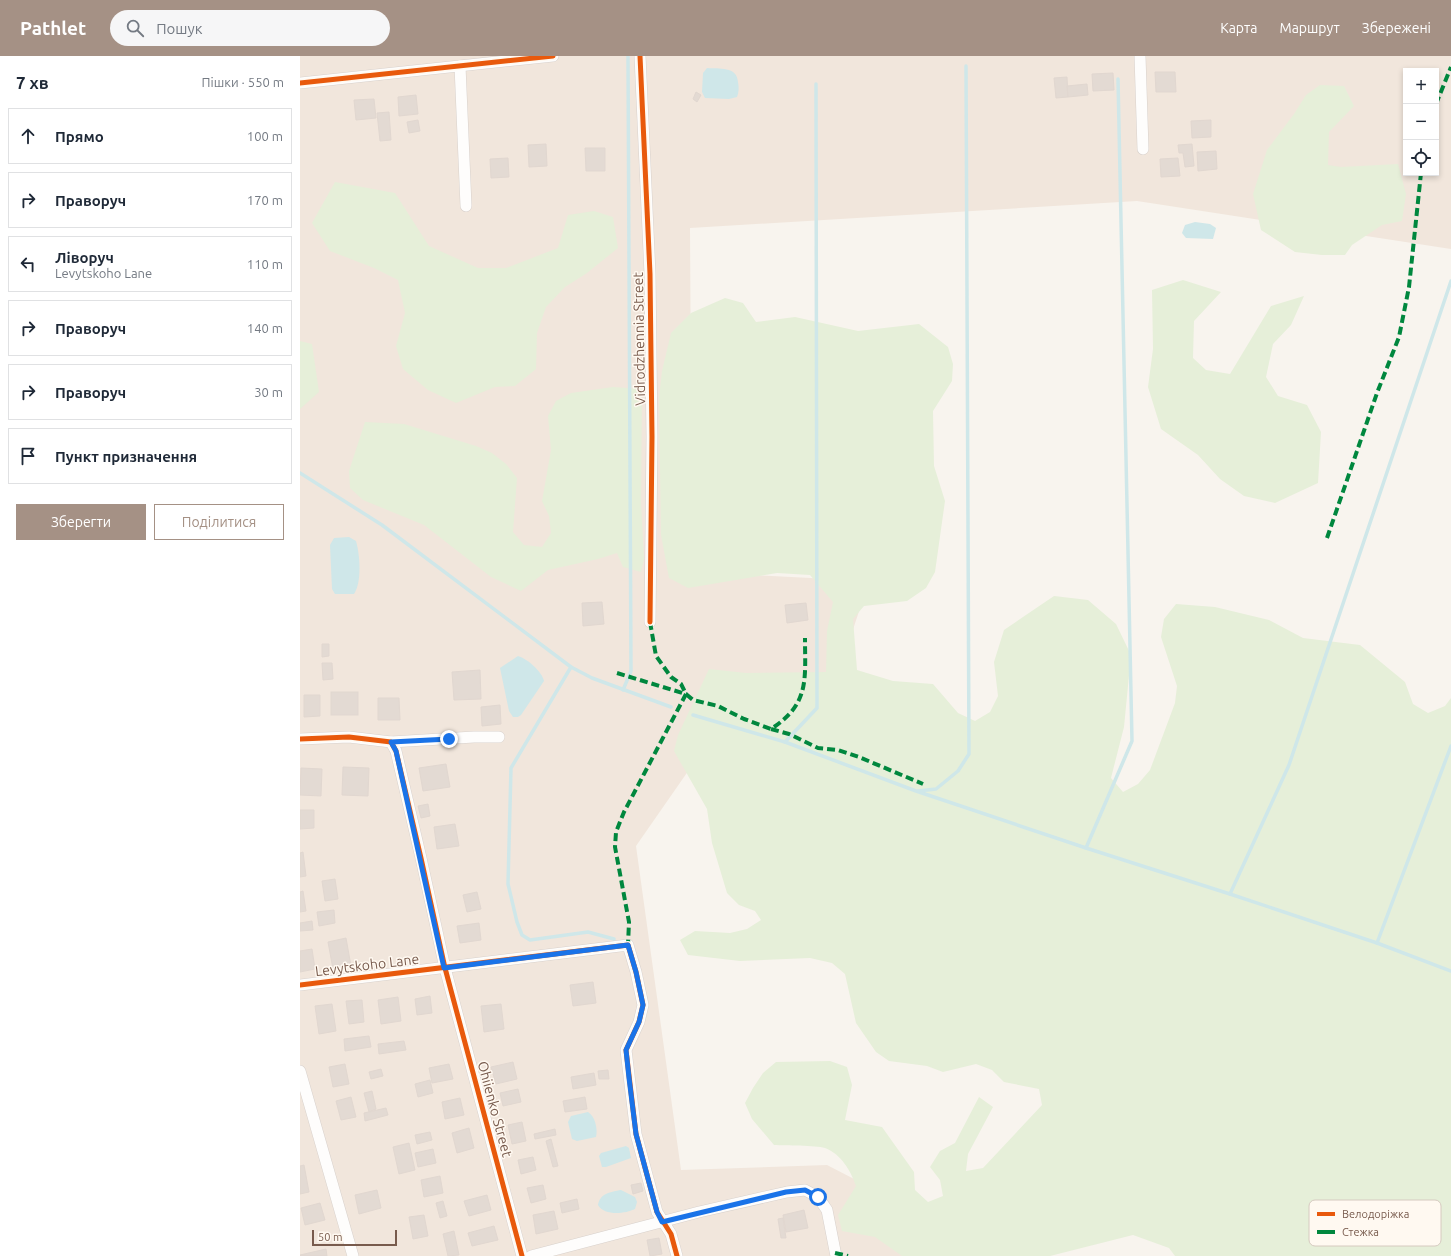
<!DOCTYPE html>
<html lang="uk">
<meta charset="utf-8">
<style>
body{margin:0;font-family:Ubuntu,sans-serif;background:#f6f6f7;color:#1f2937}
.controls{position:absolute;right:12px;top:12px;display:grid;overflow:hidden;border-radius:0px;box-shadow:0 2px 6px #0003}
.controls button{width:36px;height:36px;display:grid;place-items:center;padding:0;border:0;border-bottom:1px solid #e0e1e3;background:#fff;color:#1f2937;font:20px sans-serif}
.scale{position:absolute;left:12px;bottom:10px;width:85px;box-sizing:border-box;padding-left:4px;border:2px solid #785b4d;border-top:0;font-size:11px;line-height:14px;white-space:nowrap;color:#785b4d;-webkit-text-stroke:3px #fff9f1;paint-order:stroke}
.stop{position:absolute;width:12px;height:12px;margin:-9px;border:3px solid #1a73e8;border-radius:50%;background:#fff}
.stop.end{background:#1a73e8;border-color:#fff;box-shadow:0 1px 4px #0008}
.list{margin:0;padding:0;list-style:none}
h2{display:flex;justify-content:space-between;align-items:center;height:52px;margin:0;padding:0 16px;font-size:17px}
h2 small{font-size:13px;font-weight:400;color:#747a83}
.list li{display:grid;grid-template-columns:26px 1fr auto;gap:12px;align-items:center;box-sizing:border-box;height:56px;margin:0 8px 8px;padding:0 8px;border:1px solid #e0e1e3;border-radius:0px}
.list b{display:block;font-size:15px;white-space:nowrap}
.list p{margin:0;font-size:13px;white-space:nowrap;color:#747a83}
.list em{font-size:13px;font-style:normal;color:#747a83}
.actions{display:flex;gap:8px;padding:12px 16px}
.actions a{flex:1;padding:9px 0;border:1px solid #a59185;border-radius:0px;text-align:center;font-size:14px;color:#a59185}
.actions .main{background:#a59185;color:#fff}
.icon{flex:none;width:22px;height:22px;fill:none;stroke:currentColor;stroke-width:2;stroke-linecap:round;stroke-linejoin:round}
.map{position:relative;flex:none;width:1151px;height:1200px;overflow:hidden}
header{display:flex;align-items:center;gap:24px;box-sizing:border-box;height:56px;padding:0 20px;background:#a59185;color:#fff}
header strong{font-size:19px}
nav{display:flex;gap:22px;margin-inline-start:auto;font-size:14px}
.search{width:280px;height:36px;background:#f6f6f7;display:flex;align-items:center;gap:10px;box-sizing:border-box;padding:0 14px;border-radius:22px;color:#747a83;font-size:15px}
main{display:flex}
aside{flex:1;background:#fff}
.map>svg:first-child{display:block}
.residential{fill:#f1e6dc;fill-rule:evenodd}
.green{fill:#e6efd9}
.water{fill:#cfe7e9}
.lines{fill:none;stroke-linecap:round;stroke-linejoin:round}
.stream{stroke:#cfe7e9;stroke-width:3.5}
.building{fill:#e3dad3;stroke:#e1d7d0}
.street-casing{stroke:#d8d1cc;stroke-width:12}
.street{stroke:#fefdfc;stroke-width:11}
.quiet{stroke:#00873e;stroke-width:4;stroke-dasharray:8 4;stroke-linecap:butt}
.cycleway-casing{stroke:#fff9f1;stroke-width:8}
.cycleway{stroke:#e8590c;stroke-width:5}
.route{stroke:#1a73e8;stroke-width:5}
.labels{text-anchor:middle;dominant-baseline:central;stroke-width:3;stroke-linejoin:round;paint-order:stroke}
.street-label{font-size:14px;fill:#785b4d;stroke:#fff9f1}
.key{fill:#fff9f1;stroke:#d6cac0;stroke-width:1}
.key-label{font-size:11px;fill:#785b4d}
</style>
<header>
<strong>Pathlet</strong>
<div class="search"><svg class="icon" aria-label="search" viewBox="0 0 24 24"><circle cx="10" cy="10" r="6"/><path d="M15 15l6 6"/></svg>Пошук</div>
<nav><a>Карта</a><a>Маршрут</a><a>Збережені</a></nav>
</header>
<main>
<aside>
<h2>7 хв<small>Пішки · 550 m</small></h2>
<ul class="list">
<li><svg class="icon" aria-label="ahead" viewBox="0 0 24 24"><path d="M12 20V5M6 11l6-6 6 6"/></svg><div><b>Прямо</b></div><em>100 m</em></li>
<li><svg class="icon" aria-label="right" viewBox="0 0 24 24"><path d="M7 20v-9h11M14 6l5 5-5 5"/></svg><div><b>Праворуч</b></div><em>170 m</em></li>
<li><svg class="icon" aria-label="left" viewBox="0 0 24 24"><path d="M17 20v-9H6M10 6l-5 5 5 5"/></svg><div><b>Ліворуч</b><p>Levytskoho Lane</p></div><em>110 m</em></li>
<li><svg class="icon" aria-label="right" viewBox="0 0 24 24"><path d="M7 20v-9h11M14 6l5 5-5 5"/></svg><div><b>Праворуч</b></div><em>140 m</em></li>
<li><svg class="icon" aria-label="right" viewBox="0 0 24 24"><path d="M7 20v-9h11M14 6l5 5-5 5"/></svg><div><b>Праворуч</b></div><em>30 m</em></li>
<li><svg class="icon" aria-label="arrive" viewBox="0 0 24 24"><path d="M6 21V4h12l-3 4 3 4H6"/></svg><div><b>Пункт призначення</b></div></li>
</ul>
<div class="actions"><a class="main">Зберегти</a><a>Поділитися</a></div>
</aside>
<div class="map">
<svg width="1151" height="1200" viewBox="0 0 1151 1200">
<rect width="100%" height="100%" fill="#f8f4ee"/>
<path class="residential" d="M0 0H1151V193L837 145 390 172 392 516 569 525 501 731 400 698 336 790 381 1114 527 1109 703 1200H0ZM1106 15H1136V117H1106Z"/>
<g class="green">
<polygon points="1020,29 1044,30 1054,50 1029,76 1028,109 1041,111 1098,108 1106,138 1102,165 1082,169 1052,189 1045,199 1022,199 995,196 961,174 953,138 967,94 994,58 1006,39"/>
<polygon points="35,126 95,137 129,190 178,212 206,212 258,192 268,159 294,155 313,161 318,192 287,217 265,231 246,251 237,277 236,313 215,330 195,331 156,347 128,334 103,313 96,290 105,257 98,224 74,212 30,195 12,167"/>
<polygon points="883,224 921,236 894,265 893,302 906,314 930,318 971,250 1004,240 991,269 973,288 966,321 978,340 1007,349 1021,376 1018,427 975,447 944,440 920,423 898,399 861,373 848,331 853,293 852,234"/>
<path d="M425 242 443 247 456 266 495 261 558 275 619 268 648 291 653 308 652 325 633 355 634 410 645 445 635 516 626 532 607 545 564 550 553 563 557 614 593 625 633 628 658 657 675 665 690 656 698 640 694 606 704 574 754 540 788 544 816 568 831 599 824 671 811 722 823 736 838 728 850 714 875 647 877 630 861 581 864 563 876 548 915 551 969 564 1003 582 1060 589 1105 626 1113 648 1128 657 1145 650 1151 642V1200H875L869 1192 833 1179 750 1200H602L575 1181 542 1175 538 1159 556 1130C551 1115 541 1098 525 1092 515 1089 486 1090 474 1089L452 1063 445 1047 453 1032 463 1017 476 1006 530 1005 547 1011 552 1029 545 1064 582 1071 614 1116 615 1134 628 1146 643 1140 640 1124 630 1111 640 1095 655 1087 679 1041 693 1051 668 1098 666 1115 683 1112 742 1049 739 1033 704 1026 692 1014 676 1008 643 1016 627 1010 589 1005 576 996 556 967 545 918 532 907 510 902 440 905 388 899 380 884 395 875 430 877 447 873 461 864 455 855 439 849 427 837 412 787 407 753 374 695 378 679 409 613 446 617 526 616 527 575 533 546 510 519 477 517 388 532 369 522 361 479 359 341 362 315 371 277 391 257Z"/>
<polygon points="0,285 12,288 19,336 0,353"/>
<polygon points="313,331 342,333 341,447 344,503 341,516 323,511 317,497 298,503 248,514 221,535 191,521 124,469 63,444 50,432 49,415 65,366 104,368 176,390 192,397 206,408 217,422 213,476 224,489 242,491 251,477 249,460 242,445 251,394 248,360 256,345 271,337"/>
</g>
<g class="water">
<path d="M407 12C419 13 437 10 438 26 439 31 439 36 437 41L429 43 405 42 402 36 403 17Z"/>
<polygon points="895,166 910,168 916,172 913,183 886,182 882,177 885,169"/>
<path d="M49 481 56 485C60 499 62 526 54 538H35L32 533 30 489 34 482Z"/>
<path d="M218 600C228 603 242 616 244 625L221 659 218 661H213L209 655 200 612Z"/>
<path d="M288 1056C295 1060 298 1073 296 1081L277 1085 272 1083 268 1066 271 1060Z"/>
<polygon points="326,1090 329,1092 331,1102 306,1111 302,1111 299,1100 301,1097"/>
<path d="M321 1134 335 1141 337 1146 335 1153C325 1158 304 1160 298 1149 300 1137 311 1136 321 1134Z"/>
</g>
<g class="lines">
<g class="stream">
<polyline points="0,417 82,469 271,611 292,622 371,651"/>
<polyline points="271,611 211,712 208,828 217,866 222,879 230,884 288,876 314,883"/>
<polyline points="323,634 331,615 328,0"/>
<polyline points="393,659 485,686 616,735 786,792 930,838 1077,887 1151,915"/>
<polyline points="485,686 517,652 516,28"/>
<polyline points="618,735 636,733 658,715 669,698 666,10"/>
<polyline points="786,792 832,685 818,23"/>
<polyline points="930,838 989,709 1151,225"/>
<polyline points="1077,887 1151,690"/>
</g>
</g>
<g class="building">
<polygon points="855,16 875,16 876,36 856,36"/>
<polygon points="813,17 814,34 793,35 792,18"/>
<polygon points="767,21 768,41 756,42 754,22"/>
<polygon points="787,28 788,39 768,41 767,30"/>
<polygon points="396,36 401,39 397,46 393,43"/>
<polygon points="116,39 118,58 99,60 98,41"/>
<polygon points="74,43 76,62 56,64 54,44"/>
<polygon points="89,56 91,84 80,85 77,57"/>
<polygon points="118,64 120,75 109,77 107,66"/>
<polygon points="911,64 911,81 892,82 891,65"/>
<polygon points="246,88 247,110 229,111 228,89"/>
<polygon points="892,88 894,110 885,111 883,97 879,97 878,89"/>
<polygon points="285,92 305,92 305,115 286,115"/>
<polygon points="916,95 917,113 898,115 897,96"/>
<polygon points="208,102 209,121 191,122 190,103"/>
<polygon points="878,102 880,120 861,121 860,103"/>
<polygon points="302,546 304,568 283,570 282,547"/>
<polygon points="506,547 508,564 487,567 485,549"/>
<polygon points="22,588 29,588 29,600 22,601"/>
<polygon points="22,607 32,607 33,623 23,624"/>
<polygon points="180,614 181,643 154,644 152,616"/>
<rect x="31" y="636" width="27" height="23"/>
<polygon points="4,639 20,639 20,660 4,661"/>
<polygon points="78,642 99,642 100,664 78,664"/>
<polygon points="200,649 201,668 182,670 181,651"/>
<polygon points="146,708 150,731 123,735 119,712"/>
<polygon points="43,711 69,712 68,740 42,739"/>
<polygon points="1,712 22,713 21,740 0,739"/>
<polygon points="128,748 130,760 121,762 118,750"/>
<polygon points="0,754 14,754 14,772 0,773"/>
<polygon points="155,768 159,790 137,793 134,771"/>
<polygon points="3,796 6,820 0,821 0,797"/>
<polygon points="35,823 38,843 25,845 22,825"/>
<polygon points="3,835 6,855 0,856 0,836"/>
<polygon points="177,836 181,853 167,856 163,839"/>
<polygon points="34,854 35,867 19,870 17,856"/>
<polygon points="12,865 13,874 0,875 0,867"/>
<polygon points="179,867 181,884 160,887 157,870"/>
<polygon points="46,882 51,910 33,913 28,886"/>
<polygon points="12,893 15,913 0,916 0,895"/>
<polygon points="293,926 296,947 273,950 270,929"/>
<polygon points="130,940 132,957 117,959 115,943"/>
<polygon points="98,941 101,965 81,968 78,944"/>
<polygon points="62,944 64,966 49,968 46,945"/>
<polygon points="32,948 36,975 19,978 15,950"/>
<polygon points="201,948 204,973 184,976 181,950"/>
<polygon points="69,980 71,991 45,995 44,983"/>
<polygon points="104,985 106,994 79,998 78,988"/>
<polygon points="213,1006 217,1023 196,1028 191,1011"/>
<polygon points="45,1008 49,1028 33,1031 29,1011"/>
<polygon points="149,1008 153,1023 132,1027 129,1012"/>
<polygon points="81,1013 83,1020 71,1023 69,1016"/>
<polygon points="308,1014 309,1023 299,1023 298,1015"/>
<polygon points="294,1017 296,1029 273,1033 271,1021"/>
<polygon points="130,1024 133,1037 118,1041 115,1028"/>
<polygon points="218,1033 221,1046 203,1050 200,1037"/>
<polygon points="72,1035 76,1053 69,1056 64,1037"/>
<polygon points="51,1041 56,1061 41,1064 36,1045"/>
<polygon points="285,1041 287,1053 265,1056 263,1045"/>
<polygon points="160,1042 164,1059 145,1063 142,1046"/>
<polygon points="86,1052 88,1059 65,1065 64,1057"/>
<polygon points="222,1066 226,1085 212,1088 208,1069"/>
<polygon points="169,1072 174,1092 157,1097 152,1077"/>
<polygon points="255,1073 256,1079 235,1083 234,1078"/>
<polygon points="130,1076 132,1084 117,1088 115,1079"/>
<polygon points="251,1083 258,1110 253,1111 246,1085"/>
<polygon points="109,1087 115,1114 99,1118 93,1091"/>
<polygon points="133,1093 136,1107 118,1111 115,1097"/>
<polygon points="233,1101 236,1114 221,1118 218,1104"/>
<polygon points="4,1109 9,1136 0,1138 0,1110"/>
<polygon points="140,1120 143,1137 124,1141 121,1124"/>
<polygon points="341,1127 343,1135 333,1138 331,1129"/>
<polygon points="243,1129 246,1143 231,1147 227,1132"/>
<polygon points="77,1134 81,1152 59,1158 55,1139"/>
<polygon points="187,1139 191,1154 169,1160 164,1145"/>
<polygon points="277,1143 279,1153 262,1157 260,1147"/>
<polygon points="143,1145 147,1160 140,1162 136,1147"/>
<polygon points="20,1147 25,1164 5,1169 1,1152"/>
<polygon points="504,1154 508,1172 486,1176 483,1159"/>
<polygon points="254,1155 258,1173 236,1178 233,1159"/>
<polygon points="124,1159 128,1180 113,1183 109,1161"/>
<polygon points="483,1162 486,1182 481,1182 478,1163"/>
<polygon points="194,1170 198,1184 172,1190 168,1177"/>
<polygon points="154,1175 159,1199 148,1200 143,1178"/>
<polygon points="359,1182 362,1198 350,1200 347,1184"/>
<polygon points="26,1193 27,1200 0,1200 0,1199"/>
</g>
<g class="lines">
<g class="street-casing">
<g id="street">
<polyline points="340,0 350,218 352,381 350,566"/>
<polyline points="840,0 843,93"/>
<polyline points="160,10 166,150"/>
<polyline points="0,27 253,0"/>
<polyline points="0,683 49,681 91,686 96,695 121,802 145,912 222,1200"/>
<polyline points="91,686 174,681 199,681"/>
<polyline points="0,929 328,889 336,916 343,949 339,966 326,994 336,1078 357,1156 371,1178 377,1200"/>
<polyline points="0,1015 53,1200"/>
<polyline points="231,1200 399,1156 487,1136 505,1134 518,1141 527,1154 536,1200"/>
</g>
</g>
<use href="#street" class="street"/>
<g class="quiet">
<polyline points="1136,48 1151,11"/>
<polyline points="1027,482 1077,337 1099,281 1109,231 1121,117"/>
<path d="M350 566 356 600 371 621 381 628 386 638 393 644 418 650 444 663 471 673C510 648 505 623 505 582"/>
<polyline points="317,617 386,638 324,756 316,776 315,791 329,866 328,889"/>
<polyline points="471,673 489,678 518,692 538,694 559,701 623,728"/>
<polyline points="535,1197 548,1200"/>
</g>
<g class="cycleway-casing">
<g id="cycleway">
<polyline points="340,0 350,218 352,381 350,566"/>
<polyline points="0,27 253,0"/>
<polyline points="0,683 49,681 91,686 96,695 121,802 145,912 222,1200"/>
<polyline points="0,929 328,889 336,916 343,949 339,966 326,994 336,1078 357,1156 371,1178 377,1200"/>
</g>
</g>
<use href="#cycleway" class="cycleway"/>
</g>
<g class="lines">
<polyline class="route" points="149,683 91,686 96,695 144,912 328,889 336,916 343,949 339,966 326,994 329,1022 336,1078 357,1156 362,1166 486,1136 505,1134 518,1141"/>
</g>
<g class="labels">
<g class="street-label">
<text transform="translate(339 283) rotate(-91)">Vidrodzhennia Street</text>
<text transform="translate(67 909) rotate(-7)">Levytskoho Lane</text>
<text transform="translate(195 1053) rotate(75)">Ohiienko Street</text>
</g>
</g>
<rect x="1009" y="1144" width="132" height="46" rx="6" class="key"/>
<rect x="1017" y="1156" width="18" height="4" fill="#e8590c"/>
<rect x="1017" y="1174" width="18" height="4" fill="#00873e"/>
<g class="key-label">
<text x="1042" y="1162">Велодоріжка</text>
<text x="1042" y="1180">Стежка</text>
</g>
</svg>
<div class="controls">
<button>+</button>
<button>−</button>
<button><svg class="icon" aria-label="locate" viewBox="0 0 24 24"><circle cx="12" cy="12" r="6"/><path d="M12 2v4M12 18v4M2 12h4M18 12h4"/></svg></button>
</div>
<div class="scale">50 m</div>
<div class="stop" style="left:518px;top:1141px"></div>
<div class="stop end" style="left:149px;top:683px"></div>
</div>
</main>
